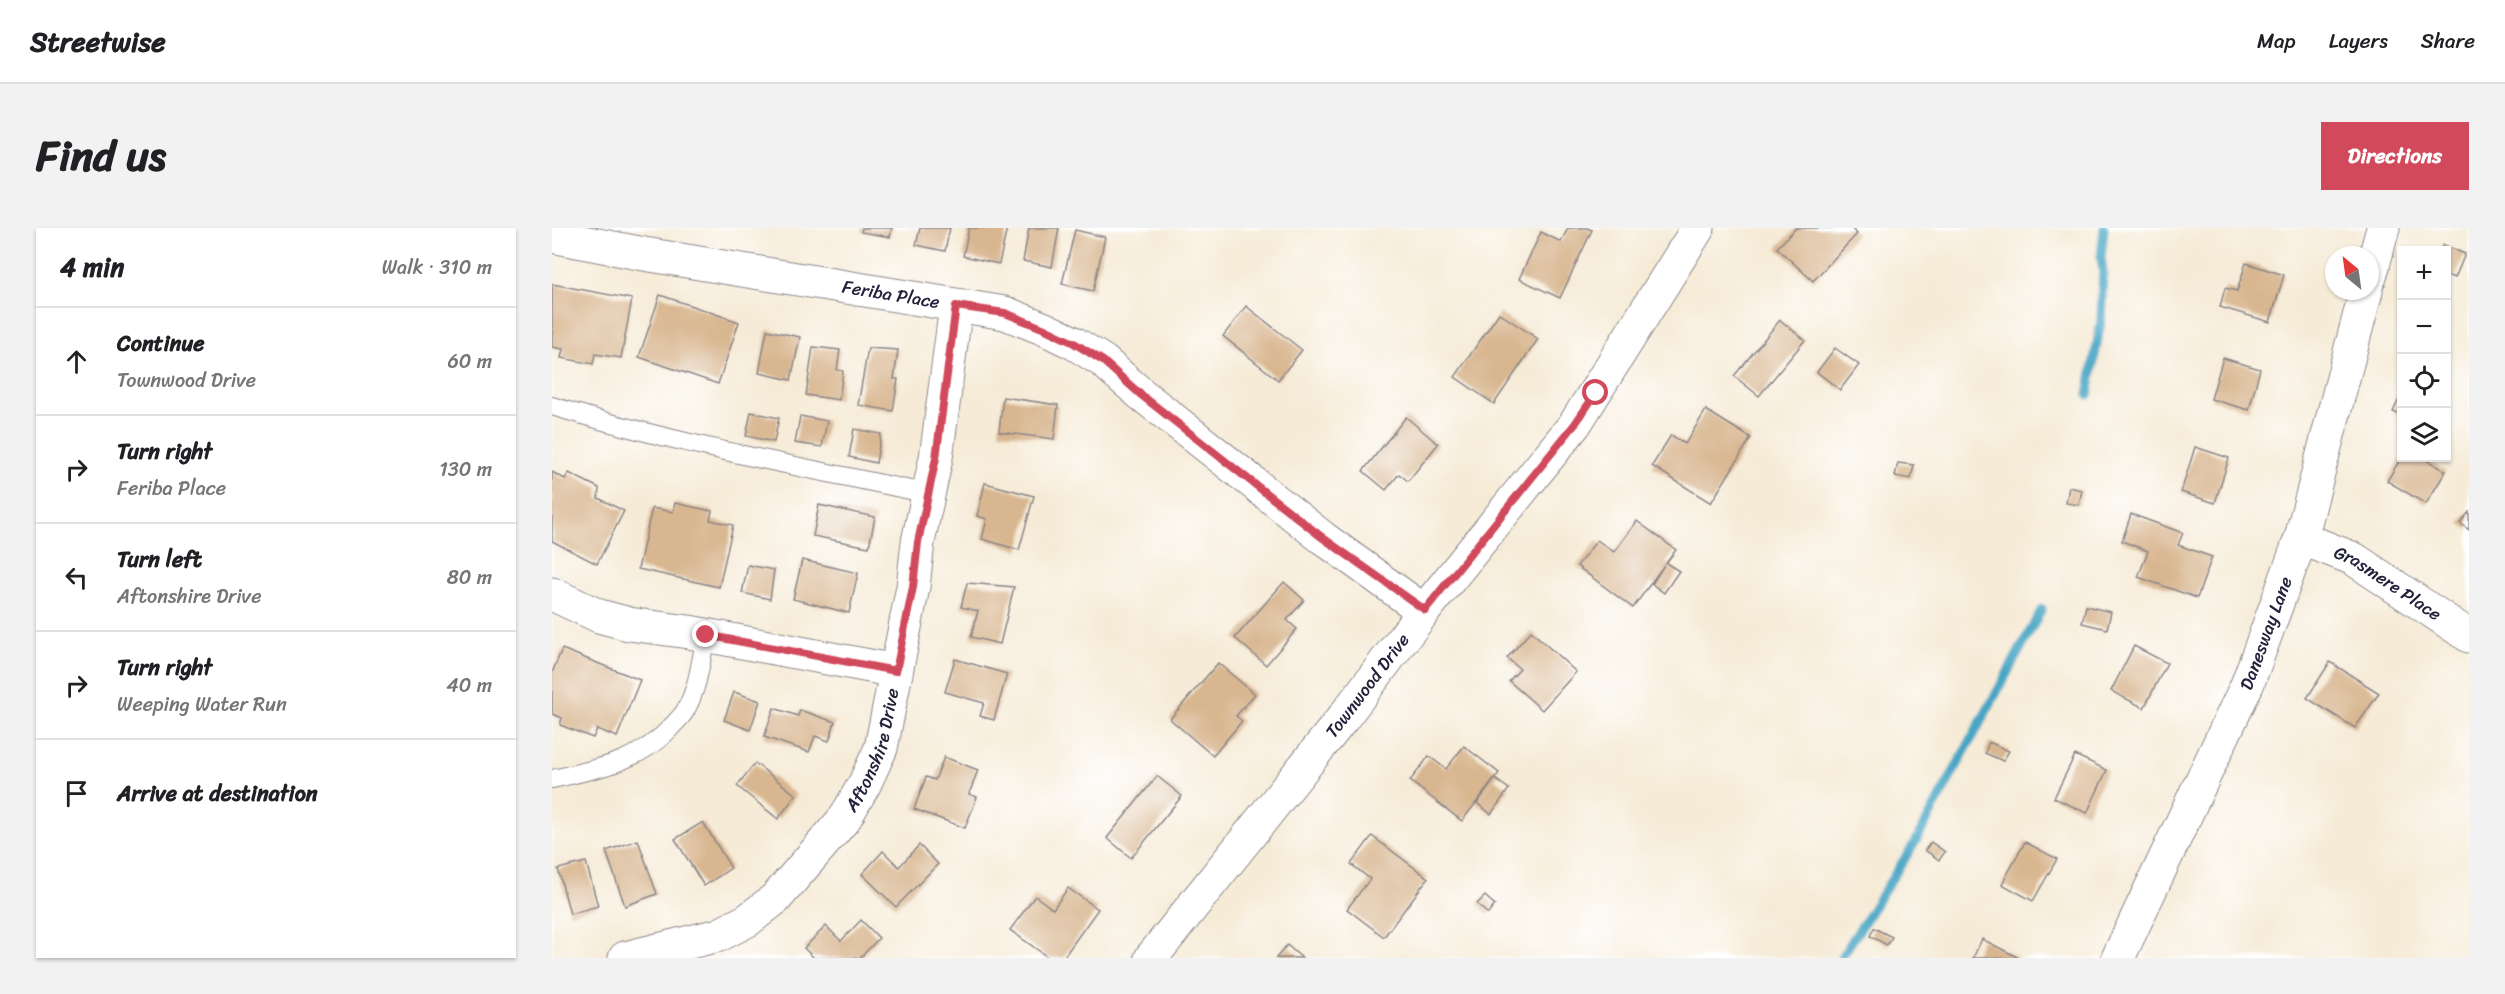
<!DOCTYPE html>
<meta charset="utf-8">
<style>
body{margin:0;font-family:Sriracha,sans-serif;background:#f2f2f2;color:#202124}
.controls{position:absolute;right:18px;top:18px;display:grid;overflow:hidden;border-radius:0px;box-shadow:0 2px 4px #0004}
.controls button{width:54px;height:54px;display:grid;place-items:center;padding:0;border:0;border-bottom:2px solid #e0e0e0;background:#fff;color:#202124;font:30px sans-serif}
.compass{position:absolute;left:1773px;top:18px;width:54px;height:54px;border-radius:50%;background:#fff;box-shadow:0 2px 4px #0004;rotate:331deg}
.stop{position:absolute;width:18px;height:18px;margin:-14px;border:4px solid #d1495b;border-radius:50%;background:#fff}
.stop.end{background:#d1495b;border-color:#fff;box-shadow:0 2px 6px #0008}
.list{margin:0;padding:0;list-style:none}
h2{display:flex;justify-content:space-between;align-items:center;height:78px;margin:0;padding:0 24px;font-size:26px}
h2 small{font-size:20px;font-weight:400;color:#757577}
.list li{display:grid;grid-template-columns:39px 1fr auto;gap:18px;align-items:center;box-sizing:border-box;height:108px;padding:0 24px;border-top:2px solid #e0e0e0}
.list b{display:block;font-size:22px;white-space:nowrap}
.list p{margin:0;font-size:20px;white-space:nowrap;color:#757577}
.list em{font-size:20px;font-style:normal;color:#757577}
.icon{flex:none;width:33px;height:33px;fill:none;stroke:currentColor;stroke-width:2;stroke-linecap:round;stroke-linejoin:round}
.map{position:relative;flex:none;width:1917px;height:730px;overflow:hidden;border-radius:0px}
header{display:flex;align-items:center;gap:36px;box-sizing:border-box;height:84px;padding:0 30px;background:#fff;border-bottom:2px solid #e0e0e0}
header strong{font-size:28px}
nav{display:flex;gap:33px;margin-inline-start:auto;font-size:21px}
.intro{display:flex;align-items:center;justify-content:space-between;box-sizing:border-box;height:144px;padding:0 36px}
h1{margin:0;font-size:42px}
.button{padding:15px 27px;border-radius:0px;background:#d1495b;color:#fff;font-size:21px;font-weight:700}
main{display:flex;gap:36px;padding:0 36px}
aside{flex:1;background:#fff;border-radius:0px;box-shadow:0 2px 4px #0004}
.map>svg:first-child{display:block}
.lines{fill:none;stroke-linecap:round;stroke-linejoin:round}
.stream{stroke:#46a6c5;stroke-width:9}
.building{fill:#d8b68f}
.lane-casing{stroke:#8c8689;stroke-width:20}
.street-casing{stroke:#8c8689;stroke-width:35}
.lane{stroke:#fff;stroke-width:18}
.street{stroke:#fff;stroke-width:33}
.route{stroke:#d1495b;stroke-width:8}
.labels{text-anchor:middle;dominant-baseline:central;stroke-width:4.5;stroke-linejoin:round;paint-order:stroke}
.street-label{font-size:18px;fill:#22223b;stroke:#fff}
</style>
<header>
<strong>Streetwise</strong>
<nav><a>Map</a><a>Layers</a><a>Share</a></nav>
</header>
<div class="intro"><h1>Find us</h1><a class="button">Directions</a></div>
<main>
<aside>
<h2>4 min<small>Walk · 310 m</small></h2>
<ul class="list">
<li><svg class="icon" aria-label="ahead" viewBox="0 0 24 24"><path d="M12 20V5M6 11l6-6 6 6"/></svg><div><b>Continue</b><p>Townwood Drive</p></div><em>60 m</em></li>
<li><svg class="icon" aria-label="right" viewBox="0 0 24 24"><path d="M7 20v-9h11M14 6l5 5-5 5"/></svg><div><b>Turn right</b><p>Feriba Place</p></div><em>130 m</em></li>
<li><svg class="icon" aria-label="left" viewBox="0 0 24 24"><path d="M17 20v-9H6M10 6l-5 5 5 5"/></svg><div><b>Turn left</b><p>Aftonshire Drive</p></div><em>80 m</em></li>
<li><svg class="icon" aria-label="right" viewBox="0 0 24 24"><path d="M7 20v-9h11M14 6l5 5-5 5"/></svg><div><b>Turn right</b><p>Weeping Water Run</p></div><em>40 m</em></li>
<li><svg class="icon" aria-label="arrive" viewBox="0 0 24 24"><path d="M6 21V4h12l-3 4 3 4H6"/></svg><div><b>Arrive at destination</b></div></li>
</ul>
</aside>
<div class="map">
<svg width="1917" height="730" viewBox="0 0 1917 730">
<rect width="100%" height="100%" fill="#fff"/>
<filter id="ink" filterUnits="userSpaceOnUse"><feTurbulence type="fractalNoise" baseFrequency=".0167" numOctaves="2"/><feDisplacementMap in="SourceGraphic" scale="12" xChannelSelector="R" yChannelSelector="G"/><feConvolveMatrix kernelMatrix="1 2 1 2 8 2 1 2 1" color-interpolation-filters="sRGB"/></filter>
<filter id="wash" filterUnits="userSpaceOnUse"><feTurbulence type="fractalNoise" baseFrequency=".008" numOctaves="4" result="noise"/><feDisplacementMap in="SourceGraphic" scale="24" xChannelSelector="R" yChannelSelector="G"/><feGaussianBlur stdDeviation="1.35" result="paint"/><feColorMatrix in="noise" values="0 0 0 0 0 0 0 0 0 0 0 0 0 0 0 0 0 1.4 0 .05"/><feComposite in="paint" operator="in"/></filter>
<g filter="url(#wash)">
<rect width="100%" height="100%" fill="#f6ebd7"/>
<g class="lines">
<g class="stream">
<polyline points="1536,167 1549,93 1551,44 1549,29 1552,0"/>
<polyline points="1289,730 1364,613 1490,381"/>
</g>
</g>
<g id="blocks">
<g class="building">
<polygon points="310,0 340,0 338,9 309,4"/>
<polygon points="368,0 398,0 393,23 364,17"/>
<polygon points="417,0 455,0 447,36 411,28"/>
<polygon points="477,0 507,0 500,39 471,33"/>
<polygon points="1016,0 1035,0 1040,2 1008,70 967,51 989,4 1009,14"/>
<polygon points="1244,0 1299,0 1305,6 1261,53 1225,20"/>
<polygon points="523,2 553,9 541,63 510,56"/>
<polygon points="1891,17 1913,26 1903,50 1894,47 1894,22 1888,22"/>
<polygon points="1694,35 1732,47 1718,94 1668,79 1673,60 1685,63"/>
<polygon points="0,56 80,71 69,130 43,126 41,136 9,130 11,121 0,119"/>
<polygon points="108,67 187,94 166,156 87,129"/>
<polygon points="694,78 750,122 726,152 671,108"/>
<polygon points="947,85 986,111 942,176 903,149"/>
<polygon points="1228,92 1253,112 1207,168 1182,148"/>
<polygon points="215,102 248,109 239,152 207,145"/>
<polygon points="261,119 288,122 285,142 291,143 287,172 254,167"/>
<polygon points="316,120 346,122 342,151 346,151 341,183 306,177"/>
<polygon points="1283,120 1307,137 1288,162 1265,144"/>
<polygon points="1671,130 1708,141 1697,182 1659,171"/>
<polygon points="1850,165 1850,188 1841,184"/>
<polygon points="451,169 506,177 502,211 447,204"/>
<polygon points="1154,182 1199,210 1159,275 1100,238 1119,207 1133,216"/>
<polygon points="199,184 227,190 222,214 194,208"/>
<polygon points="248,188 275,193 270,219 243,215"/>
<polygon points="854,189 886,216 856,253 847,246 834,262 811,243"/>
<polygon points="302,201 329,206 324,235 297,229"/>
<polygon points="1643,219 1677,230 1663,275 1629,264"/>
<polygon points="1849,230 1871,230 1894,243 1874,276 1835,253"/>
<polygon points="1346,235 1362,237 1359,251 1343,248"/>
<polygon points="0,244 13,251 17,245 47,260 46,270 72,283 45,336 0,313"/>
<polygon points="433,255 482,268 467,322 430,311 435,291 425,288"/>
<polygon points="1517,259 1530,262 1527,277 1514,275"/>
<polygon points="123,275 160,283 158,292 181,297 167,359 86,341 100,280 121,284"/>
<polygon points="267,277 323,289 317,319 261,308"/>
<polygon points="1917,284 1917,302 1908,295"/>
<polygon points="1579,286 1631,305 1626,317 1660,329 1645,370 1586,349 1596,323 1570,313"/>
<polygon points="1085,293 1124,322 1114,335 1127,343 1112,365 1100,356 1112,337 1081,380 1025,338 1045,312 1062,324"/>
<polygon points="250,332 306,345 297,385 241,371"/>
<polygon points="196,337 222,342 218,371 190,365"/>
<polygon points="732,354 752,372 735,392 745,401 714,437 683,410"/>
<polygon points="415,355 462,359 448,416 419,409 426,383 409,379"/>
<polygon points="1534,378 1559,384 1555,401 1530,395"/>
<polygon points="979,403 1024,444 990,482 957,453 968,441 955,430"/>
<polygon points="1582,418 1615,435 1592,480 1559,463"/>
<polygon points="10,421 88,452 65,509 45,501 41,510 8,497 10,490 0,486 0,445"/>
<polygon points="403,431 455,446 442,492 428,488 432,475 393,464"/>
<polygon points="1778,434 1827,465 1803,500 1755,470"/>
<polygon points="666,435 703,466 684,488 690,493 661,528 618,491"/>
<polygon points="182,464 208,473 198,502 172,492"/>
<polygon points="222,480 246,488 248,482 283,494 277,513 263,508 257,524 212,509"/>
<polygon points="1437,514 1457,523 1451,533 1433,525"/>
<polygon points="912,518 947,545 910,593 858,553 877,528 894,541"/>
<polygon points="1523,527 1555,542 1535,585 1502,570"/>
<polygon points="392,529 426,542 417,566 425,569 413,600 362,581 374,549 383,552"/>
<polygon points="203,535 244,567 226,591 185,558"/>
<polygon points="605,548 630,568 579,630 555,610"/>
<polygon points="943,551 957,561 939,586 925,575"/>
<polygon points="151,594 179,640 152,658 123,611"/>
<polygon points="820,608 876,650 832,709 795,681 818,651 799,636"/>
<polygon points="86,612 105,666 73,678 54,623"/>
<polygon points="1379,614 1393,624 1387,632 1373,622"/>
<polygon points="1473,614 1505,631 1481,673 1450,656"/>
<polygon points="367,617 386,636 344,679 310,646 331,623 347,639"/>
<polygon points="34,634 46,678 18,686 6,641"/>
<polygon points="516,660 546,681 511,730 497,730 458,702 483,668 501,681"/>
<polygon points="933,668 943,677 936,686 925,676"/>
<polygon points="309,692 327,710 308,730 262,730 252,720 274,698 289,713"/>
<polygon points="1322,700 1340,709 1335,717 1318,708"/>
<polygon points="1430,711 1467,730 1421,730"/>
<polygon points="735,717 750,730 724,730"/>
</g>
</g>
</g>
<g filter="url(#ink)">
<use href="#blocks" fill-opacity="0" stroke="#8c8689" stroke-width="1.5"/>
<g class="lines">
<g class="lane-casing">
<g id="lane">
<path d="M0 178C123 216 251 239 377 266"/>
<path d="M0 551C45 541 89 534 121 497 125 493 130 488 133 483 146 461 149 432 154 407"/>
</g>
</g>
<g class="street-casing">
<g id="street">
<path id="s1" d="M0 8 92 26 453 85 493 101 522 115 551 133 589 166 771 310 872 383"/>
<polyline points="1818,49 1831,0"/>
<path id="s2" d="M1749 310 1802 331 1917 408"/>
<polyline points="0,366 47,388 77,396 137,404 344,443"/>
<path id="s3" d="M73 730 167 707 196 692 224 670 293 590 313 555 329 520 361 359 366 314 384 230 404 78"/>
<path id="s4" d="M599 730 791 490 872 383 1023 196 1146 0"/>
<path id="s5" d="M1566 730 1695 457 1749 310 1814 63"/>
</g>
</g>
<use href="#lane" class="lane"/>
<use href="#street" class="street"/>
</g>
</g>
<g class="lines" filter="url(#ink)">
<polyline class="route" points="154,407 344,443 361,359 366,314 384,230 404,78 453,85 493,101 522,115 551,133 588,166 771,310 873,382 1023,196 1044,165"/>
</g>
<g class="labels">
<g class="street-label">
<text stroke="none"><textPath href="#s1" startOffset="344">Feriba Place</textPath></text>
<text stroke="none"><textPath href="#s2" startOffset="98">Grasmere Place</textPath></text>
<text stroke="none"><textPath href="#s5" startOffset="357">Danesway Lane</textPath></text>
<text stroke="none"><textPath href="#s4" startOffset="348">Townwood Drive</textPath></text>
<text stroke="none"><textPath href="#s3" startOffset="345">Aftonshire Drive</textPath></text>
</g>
</g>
</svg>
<div class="controls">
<button>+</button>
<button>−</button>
<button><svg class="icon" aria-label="locate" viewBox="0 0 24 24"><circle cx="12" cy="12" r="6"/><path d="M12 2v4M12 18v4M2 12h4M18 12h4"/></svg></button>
<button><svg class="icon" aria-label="layers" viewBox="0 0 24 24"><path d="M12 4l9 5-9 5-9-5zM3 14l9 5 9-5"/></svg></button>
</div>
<svg class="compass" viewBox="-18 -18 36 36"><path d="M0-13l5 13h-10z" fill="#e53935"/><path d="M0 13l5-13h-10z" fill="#757577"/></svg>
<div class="stop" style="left:1044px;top:165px"></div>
<div class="stop end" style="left:154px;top:407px"></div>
</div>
</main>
